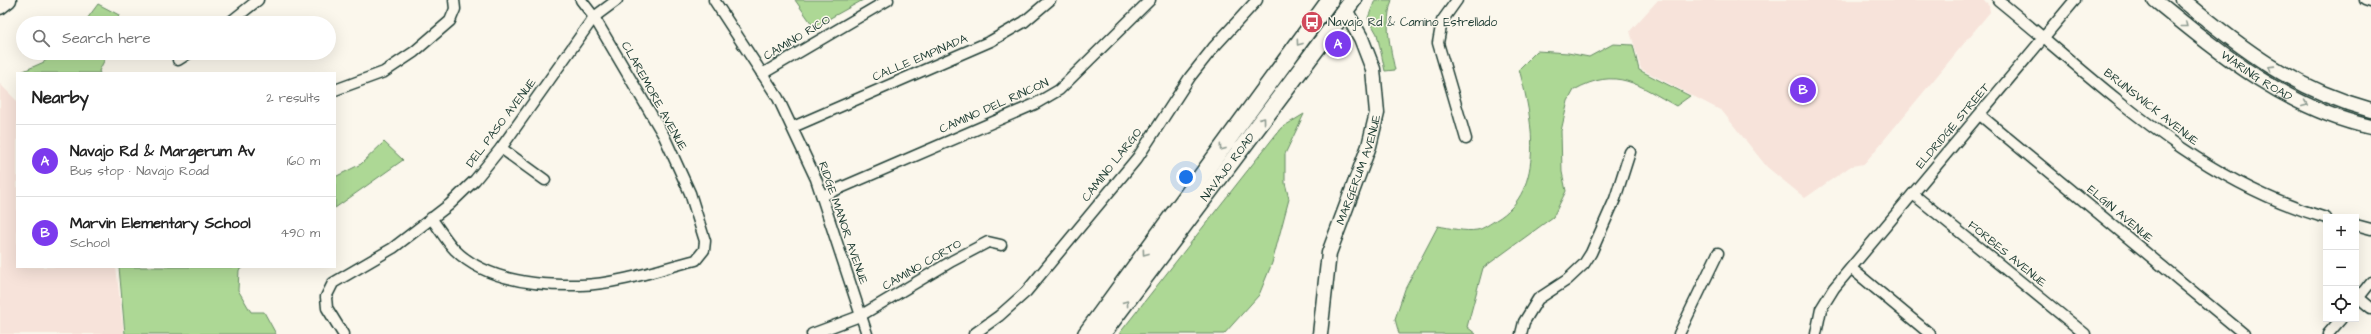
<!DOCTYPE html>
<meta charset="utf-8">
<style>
body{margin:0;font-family:"Architects Daughter",sans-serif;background:#f6f6f6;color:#222}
.controls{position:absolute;right:12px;bottom:12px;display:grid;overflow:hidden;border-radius:0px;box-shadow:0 4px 16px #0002}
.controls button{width:36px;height:36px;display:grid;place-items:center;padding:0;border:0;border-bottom:1px solid #e0e0e0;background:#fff;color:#222;font:20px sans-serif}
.you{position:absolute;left:1186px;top:177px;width:14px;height:14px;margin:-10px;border:3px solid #fff;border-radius:50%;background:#1a73e8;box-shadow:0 0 0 6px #1a73e833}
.badge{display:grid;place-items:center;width:26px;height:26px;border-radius:50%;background:#7c3aed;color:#fff;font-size:13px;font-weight:700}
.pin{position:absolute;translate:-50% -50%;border:2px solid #fff;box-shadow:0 1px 4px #0006}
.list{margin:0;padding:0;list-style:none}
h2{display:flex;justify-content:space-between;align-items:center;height:52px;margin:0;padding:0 16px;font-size:17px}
h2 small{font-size:13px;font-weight:400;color:#767676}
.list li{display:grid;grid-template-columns:26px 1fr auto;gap:12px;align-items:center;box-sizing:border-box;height:72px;padding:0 16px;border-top:1px solid #e0e0e0}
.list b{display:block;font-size:15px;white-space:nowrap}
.list p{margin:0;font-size:13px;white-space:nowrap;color:#767676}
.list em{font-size:13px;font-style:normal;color:#767676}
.icon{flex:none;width:22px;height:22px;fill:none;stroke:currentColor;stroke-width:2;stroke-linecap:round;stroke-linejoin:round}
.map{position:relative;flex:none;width:2371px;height:334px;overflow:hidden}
.search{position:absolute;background:#fff;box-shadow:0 4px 16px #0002;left:16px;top:16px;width:320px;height:44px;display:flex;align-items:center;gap:10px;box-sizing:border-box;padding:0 14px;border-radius:22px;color:#767676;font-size:15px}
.panel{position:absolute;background:#fff;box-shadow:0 4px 16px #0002;left:16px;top:72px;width:320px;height:196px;border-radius:0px}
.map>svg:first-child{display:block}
.built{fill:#f7e3da}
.green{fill:#add895;stroke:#668a64}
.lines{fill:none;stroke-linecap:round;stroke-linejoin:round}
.street-casing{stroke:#1f3d34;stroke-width:13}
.secondary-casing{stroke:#1f3d34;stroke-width:17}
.primary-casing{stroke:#1f3d34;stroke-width:19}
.street{stroke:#fbf7ec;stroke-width:10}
.secondary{stroke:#fbf7ec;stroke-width:14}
.primary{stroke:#fbf7ec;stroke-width:16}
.oneway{stroke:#8d9a90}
.labels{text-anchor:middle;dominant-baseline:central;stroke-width:3;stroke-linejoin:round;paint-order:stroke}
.poi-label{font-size:12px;fill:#1f3d34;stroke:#fbf7ec;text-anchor:start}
.street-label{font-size:12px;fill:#1f3d34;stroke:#fbf7ec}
</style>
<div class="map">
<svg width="2371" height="334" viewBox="0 0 2371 334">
<rect width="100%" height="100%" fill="#fbf7ec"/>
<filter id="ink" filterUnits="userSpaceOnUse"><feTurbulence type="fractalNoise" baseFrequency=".025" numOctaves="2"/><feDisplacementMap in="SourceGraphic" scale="8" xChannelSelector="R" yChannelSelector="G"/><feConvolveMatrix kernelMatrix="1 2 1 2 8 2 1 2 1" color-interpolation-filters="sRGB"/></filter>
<g filter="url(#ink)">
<g class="built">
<polygon points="1658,0 1984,0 1989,5 1990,12 1864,164 1851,166 1805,198 1767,167 1722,111 1641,69 1630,31"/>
<polygon points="0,84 17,101 17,267 116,267 124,334 0,334"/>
</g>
<g class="green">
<polygon points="795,0 863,0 814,27"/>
<path d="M1375 0H1392C1384 23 1390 46 1395 70L1385 71 1377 34 1368 18Z"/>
<polygon points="98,4 119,15 116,23 84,23"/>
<path d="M1613 44 1633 45 1639 70 1690 96 1676 106C1638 85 1617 66 1574 90L1568 101 1561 131 1562 172 1566 191 1553 217 1483 268 1467 327 1476 334H1399L1395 319 1405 289 1438 226C1450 228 1465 232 1477 230 1483 229 1491 223 1496 220 1547 190 1532 116 1519 69L1537 51 1568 53 1589 57Z"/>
<polygon points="54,53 108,53 99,71 100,73 19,73 44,62"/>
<polygon points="1304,114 1285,154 1285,183 1289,199 1272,263 1259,295 1224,334 1119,334 1281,128"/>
<polygon points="384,142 403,160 335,208 335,177 361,164"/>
<polygon points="119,267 244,267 239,270 238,290 251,312 264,312 276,334 125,334"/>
</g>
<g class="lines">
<g class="street-casing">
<g id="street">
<polyline points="714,0 778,98 816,179 867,334"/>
<polyline points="1457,0 1442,21 1438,43 1466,139"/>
<path d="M1998 0C2103 85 2193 179 2326 218"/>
<polyline points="2365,0 2371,2"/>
<polyline points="229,23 258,0"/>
<polyline points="178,60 189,53"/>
<polyline points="762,74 888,0"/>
<polyline points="335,90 384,72 414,52 450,21 455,9 454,0"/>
<polyline points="1980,115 2244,334"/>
<polyline points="793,127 991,41 1024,22 1050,0"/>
<polyline points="501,148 545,180"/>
<polyline points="1913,194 2085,334"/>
<polyline points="822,196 1035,104 1059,90 1150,0"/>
<path d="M431 218C439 228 446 241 455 250 486 281 539 286 581 285 619 284 659 269 696 260L704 250 705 241 690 193 664 136 594 17 581 0"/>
<polyline points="2356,225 2371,229"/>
<polyline points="1852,269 1930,334"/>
<polyline points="2359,298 2371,308"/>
<polyline points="2356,301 2371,282"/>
<polyline points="343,334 327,308 326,297 333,283 393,248 449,205 475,180 501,148 594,17 617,0"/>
<polyline points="812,334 860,316 952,261 988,242 1001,245"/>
<polyline points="974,334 999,316 1026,292 1138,157 1190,77 1213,48 1257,0"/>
<polyline points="1521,334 1524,322 1538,299 1567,280 1584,264 1591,253 1615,199 1630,152"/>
<polyline points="1679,334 1718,253"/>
<polyline points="1816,334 1821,309 1834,288 2075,0"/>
<polyline points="2328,334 2341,319"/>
</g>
</g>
<g class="secondary-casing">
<g id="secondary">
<path id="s1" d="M2155 0C2220 53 2287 109 2371 127"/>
<path d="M2183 0C2243 50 2294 89 2371 110"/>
<polyline points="0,7 9,0"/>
<path id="s2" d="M1320 334 1329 253 1369 146 1377 113 1373 69 1361 38 1345 10"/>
</g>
</g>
<g class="primary-casing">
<g id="primary">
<polyline points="1086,334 1330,0"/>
<path id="s3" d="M1102 334 1353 0"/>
</g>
</g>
<use href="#street" class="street"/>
<use href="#secondary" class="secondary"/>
<use href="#primary" class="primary"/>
</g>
<defs><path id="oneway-chevron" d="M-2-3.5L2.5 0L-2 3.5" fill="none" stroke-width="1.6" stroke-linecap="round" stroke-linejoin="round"/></defs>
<g class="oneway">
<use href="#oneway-chevron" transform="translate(2185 25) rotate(39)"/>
<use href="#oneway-chevron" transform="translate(1299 43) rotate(126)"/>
<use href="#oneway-chevron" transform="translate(2271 68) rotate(-148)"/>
<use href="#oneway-chevron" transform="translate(2305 104) rotate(23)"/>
<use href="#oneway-chevron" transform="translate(1263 120) rotate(-53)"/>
<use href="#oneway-chevron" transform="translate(1222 148) rotate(126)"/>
<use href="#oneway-chevron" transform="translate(1145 253) rotate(126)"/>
<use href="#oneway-chevron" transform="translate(1126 303) rotate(-53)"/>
</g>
</g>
<defs>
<g id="bus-disc" transform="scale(1.15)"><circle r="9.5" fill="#d1495b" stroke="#fbf7ec"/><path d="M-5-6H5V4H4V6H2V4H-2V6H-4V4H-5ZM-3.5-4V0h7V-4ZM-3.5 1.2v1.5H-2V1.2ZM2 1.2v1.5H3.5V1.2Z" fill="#fff"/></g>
</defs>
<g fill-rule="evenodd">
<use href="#bus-disc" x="1312" y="22"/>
</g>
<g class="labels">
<g class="poi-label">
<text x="1328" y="22">Navajo Rd &amp; Camino Estrellado</text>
</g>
<g class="street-label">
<text transform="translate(797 38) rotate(-31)">CAMINO RICO</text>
<text transform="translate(920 58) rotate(-23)">CALLE EMPINADA</text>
<text stroke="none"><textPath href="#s1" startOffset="127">WARING ROAD</textPath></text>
<text transform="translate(654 96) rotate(61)">CLAREMORE AVENUE</text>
<text transform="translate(994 106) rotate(-24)">CAMINO DEL RINCON</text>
<text transform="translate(2151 107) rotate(38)">BRUNSWICK AVENUE</text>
<text transform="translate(501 123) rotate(-53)">DEL PASO AVENUE</text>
<text transform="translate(1953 126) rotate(-50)">ELDRIDGE STREET</text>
<text transform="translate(1112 165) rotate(-52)">CAMINO LARGO</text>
<text stroke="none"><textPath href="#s3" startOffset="209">NAVAJO ROAD</textPath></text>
<text stroke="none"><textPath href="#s2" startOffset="170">MARGERUM AVENUE</textPath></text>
<text transform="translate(2120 214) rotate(40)">ELGIN AVENUE</text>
<text transform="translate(843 223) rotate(71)">RIDGE MANOR AVENUE</text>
<text transform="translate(2007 254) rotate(39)">FORBES AVENUE</text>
<text transform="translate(922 265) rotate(-30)">CAMINO CORTO</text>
</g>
</g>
</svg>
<div class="controls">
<button>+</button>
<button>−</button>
<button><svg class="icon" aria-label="locate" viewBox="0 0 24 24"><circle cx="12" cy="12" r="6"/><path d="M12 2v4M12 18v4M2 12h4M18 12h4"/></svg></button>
</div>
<div class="you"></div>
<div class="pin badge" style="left:1338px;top:44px">A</div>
<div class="pin badge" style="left:1803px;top:90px">B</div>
<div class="search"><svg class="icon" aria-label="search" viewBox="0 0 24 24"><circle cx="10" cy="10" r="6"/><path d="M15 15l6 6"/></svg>Search here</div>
<section class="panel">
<h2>Nearby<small>2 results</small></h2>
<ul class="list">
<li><span class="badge">A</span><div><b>Navajo Rd &amp; Margerum Av</b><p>Bus stop · Navajo Road</p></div><em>160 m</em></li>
<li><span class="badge">B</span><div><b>Marvin Elementary School</b><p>School</p></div><em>490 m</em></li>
</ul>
</section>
</div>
